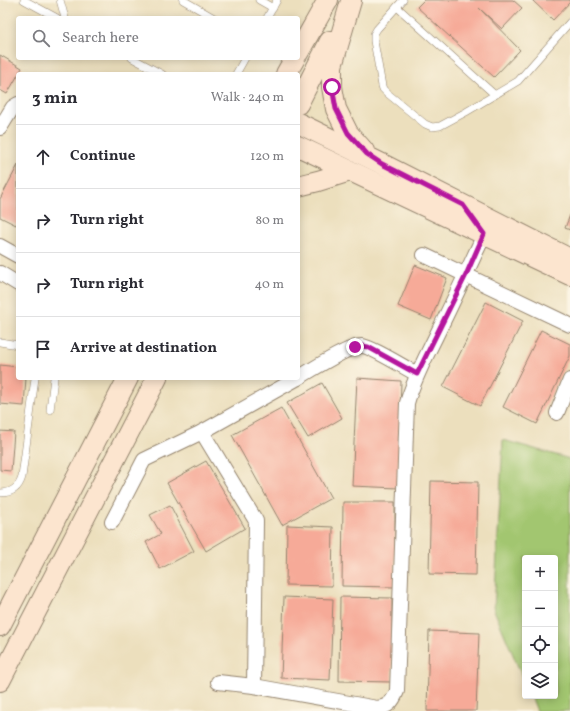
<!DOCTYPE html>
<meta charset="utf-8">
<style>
body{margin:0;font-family:Vollkorn,serif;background:#f7f7f7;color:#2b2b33}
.controls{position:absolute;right:12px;bottom:12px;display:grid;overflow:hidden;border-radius:4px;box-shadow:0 2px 10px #0003}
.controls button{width:36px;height:36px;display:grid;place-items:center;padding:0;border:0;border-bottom:1px solid #e1e1e2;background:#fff;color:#2b2b33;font:20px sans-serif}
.stop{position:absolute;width:12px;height:12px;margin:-9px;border:3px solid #b5179e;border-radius:50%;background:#fff}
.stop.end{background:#b5179e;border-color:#fff;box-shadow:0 1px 4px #0008}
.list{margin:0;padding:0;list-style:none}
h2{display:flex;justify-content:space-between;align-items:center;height:52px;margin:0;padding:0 16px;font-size:17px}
h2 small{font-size:13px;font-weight:400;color:#7c7c81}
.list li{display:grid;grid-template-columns:26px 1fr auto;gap:12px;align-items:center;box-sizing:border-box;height:64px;padding:0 16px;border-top:1px solid #e1e1e2}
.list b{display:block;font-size:15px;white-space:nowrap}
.list em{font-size:13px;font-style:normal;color:#7c7c81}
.icon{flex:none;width:22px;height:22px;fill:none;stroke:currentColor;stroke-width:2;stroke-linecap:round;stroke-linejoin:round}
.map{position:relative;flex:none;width:570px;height:711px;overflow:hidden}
.search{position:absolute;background:#fff;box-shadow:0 2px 10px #0003;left:16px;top:16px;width:284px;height:44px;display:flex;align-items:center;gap:10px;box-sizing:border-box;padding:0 14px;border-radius:4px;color:#7c7c81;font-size:15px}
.panel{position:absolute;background:#fff;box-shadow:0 2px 10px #0003;left:16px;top:72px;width:284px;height:308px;border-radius:4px}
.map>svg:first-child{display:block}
.green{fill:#a2c66f;stroke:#6e7846}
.building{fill:#f6aa98}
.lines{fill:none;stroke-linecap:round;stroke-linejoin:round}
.service-casing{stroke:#94846e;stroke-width:8}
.minor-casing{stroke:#94846e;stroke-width:16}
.secondary-casing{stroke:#94846e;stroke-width:22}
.service{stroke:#fff;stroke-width:7}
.minor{stroke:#fff;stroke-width:14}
.secondary{stroke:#fce5cf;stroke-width:20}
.route{stroke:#b5179e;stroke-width:5}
</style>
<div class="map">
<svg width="570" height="711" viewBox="0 0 570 711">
<rect width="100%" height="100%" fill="#fcf5e5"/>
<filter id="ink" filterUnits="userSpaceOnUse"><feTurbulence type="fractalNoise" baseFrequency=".025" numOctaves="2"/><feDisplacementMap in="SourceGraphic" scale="8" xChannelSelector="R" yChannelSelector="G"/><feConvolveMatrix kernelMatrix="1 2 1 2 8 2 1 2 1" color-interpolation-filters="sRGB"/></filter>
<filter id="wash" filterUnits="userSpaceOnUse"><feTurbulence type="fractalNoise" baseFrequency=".012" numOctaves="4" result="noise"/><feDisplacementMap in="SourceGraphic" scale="16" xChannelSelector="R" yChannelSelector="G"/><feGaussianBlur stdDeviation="0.9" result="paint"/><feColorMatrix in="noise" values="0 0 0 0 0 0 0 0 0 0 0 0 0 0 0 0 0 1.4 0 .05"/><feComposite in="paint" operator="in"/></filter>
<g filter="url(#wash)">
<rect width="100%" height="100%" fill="#ecdfbd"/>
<polygon class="green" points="503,440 570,459 570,623 569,644 570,646 570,711 537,711 531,696 555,696 555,558 525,558 525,683 494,610"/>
<g id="blocks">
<g class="building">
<polygon points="424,0 513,0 522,8 502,29 479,8 520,50 494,77 417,7"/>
<polygon points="532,0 570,0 570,2 553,20"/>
<polygon points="0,55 22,68 7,94 0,90"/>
<polygon points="18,165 18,222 16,225 0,217 0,199"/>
<polygon points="570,215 570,230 565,228"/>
<polygon points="415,265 447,278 431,320 398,306"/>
<polygon points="486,302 523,321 480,406 443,387"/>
<polygon points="541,330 570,344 570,356 537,424 503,407"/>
<polygon points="0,365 18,367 18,378 26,378 24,406 0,404"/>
<polygon points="357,378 401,381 398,488 352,486"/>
<polygon points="322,383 342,418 308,438 287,403"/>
<polygon points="281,408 331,498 282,525 232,435"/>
<polygon points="0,431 14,432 11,471 0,470"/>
<polygon points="206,461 245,528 206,551 167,483"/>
<polygon points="431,481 478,482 476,575 429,574"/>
<polygon points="343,502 395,502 395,587 342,586"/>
<polygon points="170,505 194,551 160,569 146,542 161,534 150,515"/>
<polygon points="287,525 333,527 332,586 286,585"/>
<polygon points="284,597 333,599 330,680 281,678"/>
<polygon points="340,597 392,598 392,682 339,681"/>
<polygon points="429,631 479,633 476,711 427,711"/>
</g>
</g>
</g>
<g filter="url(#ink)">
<use href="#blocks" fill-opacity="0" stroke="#94846e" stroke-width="1"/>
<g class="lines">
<g class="service-casing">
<g id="service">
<polyline points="24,0 57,18"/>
<polyline points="60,0 65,18"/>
<polyline points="183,0 214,18"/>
<polyline points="259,0 273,8"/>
<polyline points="403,0 377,29 374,34 374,41 382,86 383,89 387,93 425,124 432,127 440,126 466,112 518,81 570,22"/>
<polyline points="397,7 495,95"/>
<polyline points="267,18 277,0"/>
<polyline points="132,58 162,74"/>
<polyline points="236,74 245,58"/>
<polyline points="0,342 18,345"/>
<polyline points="50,410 54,378"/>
<path d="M0 493C12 493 19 488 22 477L35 378"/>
</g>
</g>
<g class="minor-casing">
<g id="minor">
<polyline points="0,128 13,107 18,104"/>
<polyline points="0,246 18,256"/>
<polyline points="424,255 570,325"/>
<polyline points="0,273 18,284"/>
<path d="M298 378C310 371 350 345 362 346 370 346 407 369 417 374"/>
<polyline points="557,413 570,380"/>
<polyline points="202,432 256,521 254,686"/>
<polyline points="112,522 144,460 202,432 298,378"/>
<path d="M218 682 254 686 377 708C389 707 393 701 397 691L407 403C414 378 427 355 438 332 454 300 469 267 484 235L480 228"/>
</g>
</g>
<g class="secondary-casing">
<g id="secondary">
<polyline points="351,1 332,66 332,87 336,109 348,133 364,151"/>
<polyline points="298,53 328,0"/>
<polyline points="286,74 295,58"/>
<polyline points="298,104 330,41"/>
<polyline points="298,123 382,164 570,259"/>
<polyline points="298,146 570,275"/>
<polyline points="298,186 318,181 350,171"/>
<polyline points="0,626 128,378"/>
<polyline points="0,681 157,378"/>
</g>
</g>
<use href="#service" class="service"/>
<use href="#minor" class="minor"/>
<use href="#secondary" class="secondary"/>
</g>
</g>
<g class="lines" filter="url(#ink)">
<polyline class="route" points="332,87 336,109 348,133 367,154 382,164 463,205 484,234 466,275 417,374 368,347 362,346 355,347"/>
</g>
</svg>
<div class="controls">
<button>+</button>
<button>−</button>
<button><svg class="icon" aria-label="locate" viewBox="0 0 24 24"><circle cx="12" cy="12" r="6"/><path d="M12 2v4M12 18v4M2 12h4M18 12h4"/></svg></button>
<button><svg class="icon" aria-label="layers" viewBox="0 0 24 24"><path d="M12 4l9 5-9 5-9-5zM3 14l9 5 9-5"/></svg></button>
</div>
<div class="stop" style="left:332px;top:87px"></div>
<div class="stop end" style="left:355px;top:347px"></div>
<div class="search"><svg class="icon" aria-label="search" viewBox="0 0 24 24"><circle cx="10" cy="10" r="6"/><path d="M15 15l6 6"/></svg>Search here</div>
<section class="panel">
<h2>3 min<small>Walk · 240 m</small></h2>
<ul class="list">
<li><svg class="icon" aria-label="ahead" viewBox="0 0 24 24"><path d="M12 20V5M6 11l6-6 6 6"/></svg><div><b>Continue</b></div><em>120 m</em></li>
<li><svg class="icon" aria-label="right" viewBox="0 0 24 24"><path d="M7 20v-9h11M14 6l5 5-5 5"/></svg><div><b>Turn right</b></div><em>80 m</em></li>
<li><svg class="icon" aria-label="right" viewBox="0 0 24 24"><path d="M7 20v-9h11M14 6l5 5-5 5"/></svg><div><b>Turn right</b></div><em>40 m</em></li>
<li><svg class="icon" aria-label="arrive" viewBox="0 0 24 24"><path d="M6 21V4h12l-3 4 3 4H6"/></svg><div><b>Arrive at destination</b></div></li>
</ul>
</section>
</div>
